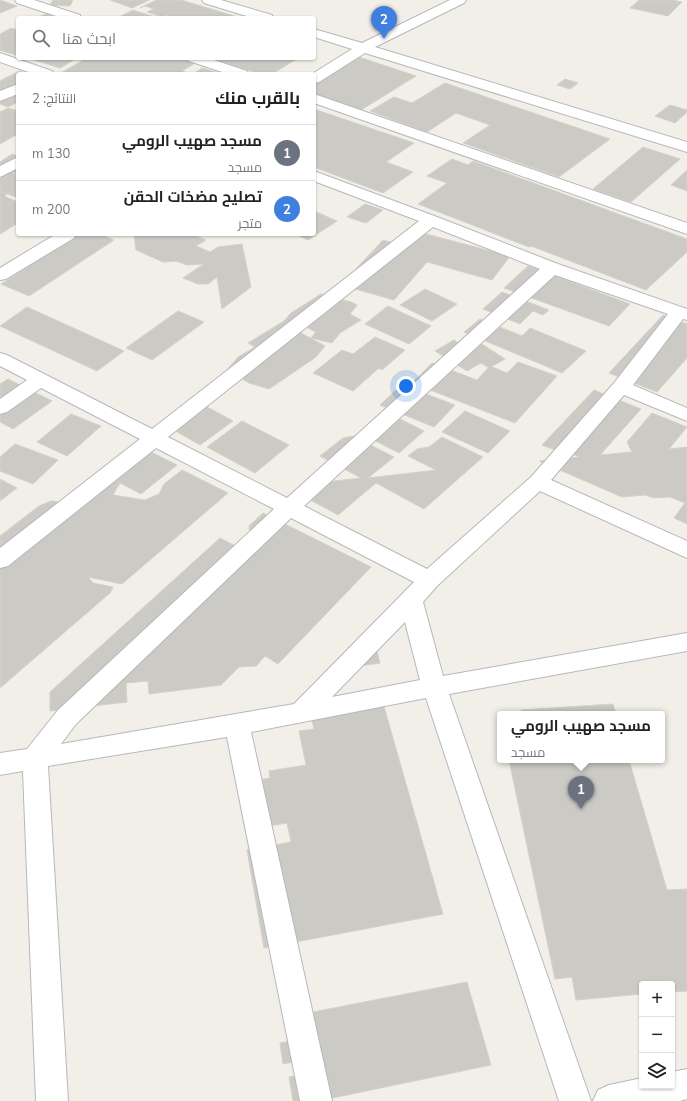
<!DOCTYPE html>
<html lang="ar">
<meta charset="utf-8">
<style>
body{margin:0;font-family:Mulish,Cairo,sans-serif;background:#f6f6f6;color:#222;direction:rtl}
.controls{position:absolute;right:12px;bottom:12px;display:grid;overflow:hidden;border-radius:4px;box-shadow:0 1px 3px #0004}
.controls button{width:36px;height:36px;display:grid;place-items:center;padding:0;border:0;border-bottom:1px solid #e0e0e0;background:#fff;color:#222;font:20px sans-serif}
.you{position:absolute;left:406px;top:386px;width:14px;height:14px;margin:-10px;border:3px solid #fff;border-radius:50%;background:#1a73e8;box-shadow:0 0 0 6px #1a73e833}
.badge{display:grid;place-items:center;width:26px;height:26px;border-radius:50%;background:#ea4335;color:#fff;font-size:13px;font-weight:700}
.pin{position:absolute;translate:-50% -33px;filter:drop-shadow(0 1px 2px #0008)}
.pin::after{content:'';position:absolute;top:21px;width:14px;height:12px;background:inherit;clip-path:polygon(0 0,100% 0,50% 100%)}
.popup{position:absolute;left:497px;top:711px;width:168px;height:52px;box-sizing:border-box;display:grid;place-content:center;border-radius:4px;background:#fff;filter:drop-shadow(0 1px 3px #0005);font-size:13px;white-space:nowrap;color:#767676}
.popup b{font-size:15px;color:#222}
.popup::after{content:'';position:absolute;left:50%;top:100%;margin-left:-8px;border:8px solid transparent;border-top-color:#fff}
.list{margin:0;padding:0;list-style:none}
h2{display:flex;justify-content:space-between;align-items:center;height:52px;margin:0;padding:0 16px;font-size:17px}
h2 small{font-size:13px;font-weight:400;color:#767676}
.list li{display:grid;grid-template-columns:26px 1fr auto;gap:12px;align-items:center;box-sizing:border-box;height:56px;padding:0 16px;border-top:1px solid #e0e0e0}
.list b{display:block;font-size:15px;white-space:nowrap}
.list p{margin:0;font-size:13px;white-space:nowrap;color:#767676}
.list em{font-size:13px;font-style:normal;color:#767676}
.icon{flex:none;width:22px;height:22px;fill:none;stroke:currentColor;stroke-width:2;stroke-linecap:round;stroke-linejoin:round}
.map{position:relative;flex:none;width:687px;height:1101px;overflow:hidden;direction:ltr}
.search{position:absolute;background:#fff;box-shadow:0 1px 3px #0004;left:16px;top:16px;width:300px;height:44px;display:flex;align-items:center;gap:10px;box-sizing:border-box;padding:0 14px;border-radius:4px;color:#767676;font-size:15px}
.panel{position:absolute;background:#fff;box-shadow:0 1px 3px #0004;left:16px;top:72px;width:300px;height:164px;border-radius:4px;direction:rtl}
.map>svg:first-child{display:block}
.building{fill:#cccac5;stroke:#d6d1c6}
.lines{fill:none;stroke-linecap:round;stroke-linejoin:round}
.minor-casing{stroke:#b5b8bc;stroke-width:2}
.minor{fill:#fff;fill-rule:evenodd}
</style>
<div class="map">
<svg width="687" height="1101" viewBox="0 0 687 1101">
<rect width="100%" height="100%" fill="#f1efe8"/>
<g class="building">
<polygon points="0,0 17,6 0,13"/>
<polygon points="53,0 73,0 70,6 50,5"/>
<polygon points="110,0 149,0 132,8"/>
<polygon points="156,0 181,0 241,18 177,18 166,15 163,17 147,12 154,9 145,6 140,8"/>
<polygon points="639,0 672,0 682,2 668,16 630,8"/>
<polygon points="133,10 158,18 117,18"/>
<polygon points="46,14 54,17 36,18"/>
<polygon points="11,28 18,30 18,56 0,50 0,34"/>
<polygon points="353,55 416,76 361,110 314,94 314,78"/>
<polygon points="37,58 77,58 60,68 34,60"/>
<polygon points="87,58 179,58 195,63 182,71 192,74 59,74"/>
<polygon points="210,58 289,58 295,60 272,74 261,74"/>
<polygon points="202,68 222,74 193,74"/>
<polygon points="19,71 27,74 18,74 18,102 8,107 0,104 0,81"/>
<polygon points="565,79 578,83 570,89 557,85"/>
<polygon points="445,83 610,139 559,177 463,143 490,125 456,113 427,132 370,111 394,97 412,103"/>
<polygon points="670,105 687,110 687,112 675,123 655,116"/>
<polygon points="8,108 18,111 18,134 0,144 0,112"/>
<polygon points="314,109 414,143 386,162 413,172 383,193 314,167"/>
<polygon points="643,147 680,159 631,202 593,189"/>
<polygon points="12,154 18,156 18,174 0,169 0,162"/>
<polygon points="452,159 468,165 473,161 687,239 687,252 646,290 531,246 529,247 418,204 447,183 427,176"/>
<polygon points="0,168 18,175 18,198 0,191"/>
<polygon points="687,170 687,191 671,185"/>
<polygon points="0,191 7,194 4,196 18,202 18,207 16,208 18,209 18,223 0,234"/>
<polygon points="365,204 383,210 366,223 347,217"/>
<polygon points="314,211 337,221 308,240 295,234 314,234"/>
<polygon points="407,229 510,256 492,280 427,262 394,300 341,285 383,240 394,243"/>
<polygon points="79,234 99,234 114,240 29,296 1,284"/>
<polygon points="134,234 191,234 206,240 196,246 210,252 218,247 242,244 251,287 222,309 217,277 208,284 198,284 183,278 204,264 187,265 176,261 163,262 136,250"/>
<polygon points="528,266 630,304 609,326 504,288"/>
<polygon points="425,289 457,304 432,321 400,305"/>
<polygon points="502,292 549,310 543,315 533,311 520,324 483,309"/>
<polygon points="321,294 351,302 357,305 350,314 361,320 340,333 332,343 311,338 316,332 296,322 292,328 325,346 316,357 269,389 249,383 227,370 238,357 255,347 248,343 284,321 291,313"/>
<polygon points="388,306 431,326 409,344 365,324"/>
<polygon points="27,307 124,351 97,371 0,326"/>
<polygon points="178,311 204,322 152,360 126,348"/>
<polygon points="663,315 687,324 687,358 657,392 609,373"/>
<polygon points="480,319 522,336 530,328 586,351 562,373 464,332"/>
<polygon points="375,337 405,350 382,370 379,368 353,391 313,373 342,350 353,354"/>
<polygon points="474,339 505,359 489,368 481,363 467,371 435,351 454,340 462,346"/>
<polygon points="518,362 557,376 515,423 430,390 426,394 455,405 434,427 380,405 396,390 402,393 432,363 477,380 490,366 507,373"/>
<polygon points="8,379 52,401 13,429 0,422 0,384"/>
<polygon points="594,390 641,409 600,455 632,452 627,442 652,413 687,427 669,449 687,447 687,524 674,518 685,503 670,497 654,498 645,495 622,497 539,461 580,457 564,451 558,451 542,445"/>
<polygon points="198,402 233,421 200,445 165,425"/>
<polygon points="465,411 510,431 488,453 442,432"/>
<polygon points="388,413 424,431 399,453 362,434"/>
<polygon points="71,414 101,426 67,456 37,442"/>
<polygon points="242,421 289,445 255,473 207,447"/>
<polygon points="353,436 394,457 368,478 436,470 408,456 417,449 429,447 442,437 483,457 424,509 376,483 338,515 303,496 300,485 361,478 320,456 343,438"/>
<polygon points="15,444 58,460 33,484 0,471 0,457"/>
<polygon points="137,445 177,465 141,494 120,483 113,495 145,500 159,494 164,484 182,470 228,493 122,584 88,577 93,583 113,587 110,593 0,688 0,536 39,506 51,501 66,503"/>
<polygon points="0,479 17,488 0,501"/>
<polygon points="263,513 371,567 278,664 265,656 256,666 239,667 221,685 149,694 148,681 126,683 127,702 50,711 50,692 220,538 253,555 249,526"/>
<polygon points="375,643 380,663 353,667 348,647"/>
<polygon points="381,696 443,914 264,948 247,850 291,842 287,823 245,830 237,784 270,778 269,771 306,765 299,731 314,729 309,708"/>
<polygon points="613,704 616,714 522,714 521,710"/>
<polygon points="509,760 629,760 667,890 687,889 687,991 672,992 672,984 642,984 642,994 576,1000 572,977 555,979"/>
<polygon points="467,982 491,1065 318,1101 293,1101 289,1077 318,1071 315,1058 283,1064 280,1043 307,1038 303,1014"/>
</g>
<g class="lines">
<g class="minor-casing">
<g id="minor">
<polygon points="15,0 34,0 80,15 81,18 62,18 17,3"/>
<polygon points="202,0 221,0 272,15 273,18 253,18 204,3"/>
<polygon points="450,0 466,0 464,3 375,47 687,142 687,152 365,53 319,82 314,83 314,74 312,74 352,49 314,37 314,29 362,43"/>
<polygon points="0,53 52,71 54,74 34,74 0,62"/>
<polygon points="187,58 208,58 247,71 249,74 228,74 189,61"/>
<polygon points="18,84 18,94 0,101 0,91"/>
<polygon points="314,94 687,223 687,234 314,103"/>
<polygon points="18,157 18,168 0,177 0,166"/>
<path d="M314 171 437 217 558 264 687 309V320L683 319 633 385 687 408V421L624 395 551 480 687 541V558L540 491 437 586 423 602 443 676 687 633V651L449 694 591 1101H559L426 698 251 732 332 1101H300L227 737 48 766 68 1101H36L23 771 0 775V753L27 749 58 710 274 509 156 448 8 566 0 568V548L140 439 41 388 7 412 0 414V399L27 380 0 366V353L7 355 152 429 419 221 314 181ZM433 227 540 269 287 498 168 437ZM555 275 668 314 614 383 531 477 427 569 304 506ZM291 518 414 582 294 704 61 744 76 724ZM405 622 420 680 332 697Z"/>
<polygon points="56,234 76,234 74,238 6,279 0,280 0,268"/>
<polygon points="687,1069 687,1099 680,1101 593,1101 598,1090 609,1085 642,1078 642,1086 672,1086 672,1072"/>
</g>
</g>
<use href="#minor" class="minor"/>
</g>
</svg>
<div class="controls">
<button>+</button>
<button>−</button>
<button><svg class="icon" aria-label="layers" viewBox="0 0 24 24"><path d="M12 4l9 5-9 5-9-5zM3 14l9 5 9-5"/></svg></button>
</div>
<div class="you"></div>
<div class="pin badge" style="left:581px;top:809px;background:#6b7280">1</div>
<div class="popup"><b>مسجد صهيب الرومي</b>مسجد</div>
<div class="pin badge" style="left:384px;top:39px;background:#3f7fe0">2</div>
<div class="search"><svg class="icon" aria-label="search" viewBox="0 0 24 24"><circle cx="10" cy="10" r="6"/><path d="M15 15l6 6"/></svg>ابحث هنا</div>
<section class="panel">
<h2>بالقرب منك<small>النتائج: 2</small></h2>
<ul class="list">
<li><span class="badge" style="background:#6b7280">1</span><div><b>مسجد صهيب الرومي</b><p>مسجد</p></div><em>130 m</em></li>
<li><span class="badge" style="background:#3f7fe0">2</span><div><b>تصليح مضخات الحقن</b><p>متجر</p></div><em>200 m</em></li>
</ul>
</section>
</div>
